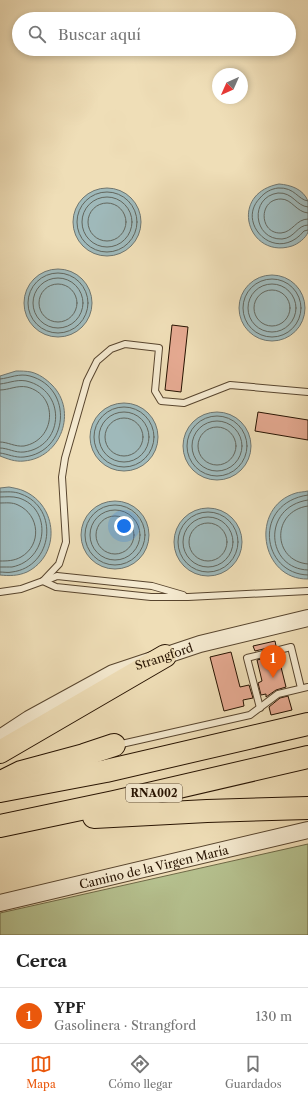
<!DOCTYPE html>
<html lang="es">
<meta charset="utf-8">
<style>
body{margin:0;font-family:"Libre Caslon Text",serif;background:#f6f6f6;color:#222}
.compass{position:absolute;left:212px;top:68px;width:36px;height:36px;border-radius:50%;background:#fff;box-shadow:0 2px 6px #0003;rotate:225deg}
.you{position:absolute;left:124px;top:526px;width:14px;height:14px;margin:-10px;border:3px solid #fff;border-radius:50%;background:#1a73e8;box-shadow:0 0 0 6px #1a73e833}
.badge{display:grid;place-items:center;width:26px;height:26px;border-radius:50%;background:#ea580c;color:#fff;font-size:13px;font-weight:700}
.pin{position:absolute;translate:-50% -33px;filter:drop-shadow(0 1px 2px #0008)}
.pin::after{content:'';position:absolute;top:21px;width:14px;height:12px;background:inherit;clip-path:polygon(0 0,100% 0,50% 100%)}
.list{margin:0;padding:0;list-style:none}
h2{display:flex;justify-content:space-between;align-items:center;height:52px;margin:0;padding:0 16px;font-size:17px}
h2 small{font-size:13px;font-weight:400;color:#767676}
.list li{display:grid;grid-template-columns:26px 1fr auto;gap:12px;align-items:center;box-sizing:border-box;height:56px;padding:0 16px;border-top:1px solid #e0e0e0}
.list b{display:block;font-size:15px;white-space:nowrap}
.list p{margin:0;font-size:13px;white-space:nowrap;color:#767676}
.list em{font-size:13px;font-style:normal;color:#767676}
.icon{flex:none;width:22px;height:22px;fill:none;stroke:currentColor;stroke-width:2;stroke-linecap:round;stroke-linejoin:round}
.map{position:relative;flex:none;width:308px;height:935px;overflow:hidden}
.search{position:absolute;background:#fff;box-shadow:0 2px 6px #0003;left:12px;right:12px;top:12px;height:44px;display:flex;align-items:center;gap:10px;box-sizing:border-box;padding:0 14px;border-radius:22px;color:#767676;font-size:15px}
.sheet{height:108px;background:#fff}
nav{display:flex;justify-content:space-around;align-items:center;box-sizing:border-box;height:56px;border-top:1px solid #e0e0e0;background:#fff;font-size:11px;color:#767676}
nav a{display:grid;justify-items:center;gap:2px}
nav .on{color:#ea580c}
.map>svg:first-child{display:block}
.green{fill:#b6c290;stroke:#6e6a48}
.water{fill:#9fb9ba;stroke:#6f7670}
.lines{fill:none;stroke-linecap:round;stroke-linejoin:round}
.shore{stroke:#62665d;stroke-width:1}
.building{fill:#e6aa92;stroke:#261200}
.service-casing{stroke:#58452e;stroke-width:8}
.tertiary-casing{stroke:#58452e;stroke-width:18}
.motorway-casing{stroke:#261200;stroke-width:24}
.service{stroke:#f5ead0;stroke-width:6}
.tertiary{stroke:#f5ead0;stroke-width:16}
.motorway{stroke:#efdeb7;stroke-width:22}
.labels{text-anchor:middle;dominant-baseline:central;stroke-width:3;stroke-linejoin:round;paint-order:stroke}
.shield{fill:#f5ead0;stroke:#64533e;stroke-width:1}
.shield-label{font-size:11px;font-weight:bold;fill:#261200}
.street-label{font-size:12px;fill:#261200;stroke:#f5ead0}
</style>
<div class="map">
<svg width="308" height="935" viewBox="0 0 308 935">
<rect width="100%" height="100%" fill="#efdeb7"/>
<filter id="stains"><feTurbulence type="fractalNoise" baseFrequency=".005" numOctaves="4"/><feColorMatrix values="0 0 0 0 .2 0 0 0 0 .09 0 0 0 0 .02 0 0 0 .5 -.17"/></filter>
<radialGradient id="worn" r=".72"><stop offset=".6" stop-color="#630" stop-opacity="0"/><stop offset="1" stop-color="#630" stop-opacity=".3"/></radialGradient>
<polygon class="green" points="308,844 308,935 0,935 0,913"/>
<g class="water">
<path d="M279 184C291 185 303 189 308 201 308 208 308 226 308 232 306 238 298 244 292 246 248 260 227 194 279 184Z"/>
<circle cx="107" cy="222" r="34"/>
<circle cx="58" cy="303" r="34"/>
<circle cx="272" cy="308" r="33"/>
<path d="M16 371C21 371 26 371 31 372 39 374 46 379 52 385 78 411 61 458 24 461 15 462 8 459 0 456V376Z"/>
<circle cx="124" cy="437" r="34"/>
<circle cx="217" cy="446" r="34"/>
<path d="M9 487C14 488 20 489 24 491 58 506 61 555 27 572 18 576 9 576 0 575V488Z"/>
<path d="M308 491V579C260 580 249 507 296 493 299 492 304 492 308 491Z"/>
<circle cx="115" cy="535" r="34"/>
<circle cx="208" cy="542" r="34"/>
</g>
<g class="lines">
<g class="shore">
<circle cx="107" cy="222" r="30"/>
<circle cx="107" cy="222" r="25"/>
<path d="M308 201C298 200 295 187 278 188 271 189 265 192 260 198 235 223 276 265 304 231L308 230"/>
<circle cx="107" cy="222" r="19"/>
<path d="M308 207C296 206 293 192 278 193 249 197 253 240 282 239 295 238 297 225 308 225"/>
<path d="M308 213C296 212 292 199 281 199 258 199 259 234 281 233 293 232 296 219 308 219"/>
<circle cx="58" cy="303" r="30"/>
<circle cx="58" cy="303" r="25"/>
<circle cx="272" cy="308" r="29"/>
<circle cx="58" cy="303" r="19"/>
<circle cx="272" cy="308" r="24"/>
<circle cx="272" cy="308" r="18"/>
<path d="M0 379C10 378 19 373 30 376 74 388 69 452 24 457 15 458 8 454 0 453"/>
<path d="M0 384C10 383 19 378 30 382 67 394 63 447 24 452 15 453 8 448 0 448"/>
<path d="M0 390C9 390 17 385 27 387 59 395 56 440 24 446 15 447 8 442 0 442"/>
<circle cx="124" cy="437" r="30"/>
<circle cx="124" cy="437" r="25"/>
<circle cx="217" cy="446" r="30"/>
<circle cx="124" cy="437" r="19"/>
<circle cx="217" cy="446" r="25"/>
<circle cx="217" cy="446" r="19"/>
<path d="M0 492C7 492 14 491 21 494 60 508 53 567 12 572 8 573 4 572 0 572"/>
<path d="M308 495C252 503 261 574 308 575"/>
<path d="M0 497C6 497 12 496 19 498 53 509 48 560 12 567 9 567 4 567 0 567"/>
<path d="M308 500C261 507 266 569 308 570"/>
<path d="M0 503C6 503 12 502 18 505 40 515 42 545 21 557 14 561 7 561 0 561"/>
<circle cx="115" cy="535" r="30"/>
<path d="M308 506C271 511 272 561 308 564"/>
<circle cx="115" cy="535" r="25"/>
<circle cx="208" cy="542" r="30"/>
<circle cx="115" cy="535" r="19"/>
<circle cx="208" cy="542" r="25"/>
<circle cx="208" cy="542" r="19"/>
</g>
</g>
<g class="building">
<polygon points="172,325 188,327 181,392 165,390"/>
<polygon points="258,412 308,420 308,440 255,431"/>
<polygon points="275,641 276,646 255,651 253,646"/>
<polygon points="231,652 240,687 249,685 253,698 243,700 244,706 224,711 210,657"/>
<polygon points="278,655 286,687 276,690 266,697 266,694 261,695 258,683 262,681 257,660"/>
<polygon points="288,696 292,710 271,715 269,707 280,698"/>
</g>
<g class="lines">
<g class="service-casing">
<g id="service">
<polyline points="43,581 56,587 151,597 188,597 308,591"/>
<polyline points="45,581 57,576 152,586 183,595"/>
<polyline points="0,592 21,589 43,581 59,564 66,542 62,477 65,458 87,381 97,361 111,349 125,344 159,348 155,391 161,401 184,403 230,385 308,392"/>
<polyline points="260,708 247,658 291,647 301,688"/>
<polyline points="117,745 250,715 278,694 308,687"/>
</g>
</g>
<g class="tertiary-casing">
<g id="tertiary">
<path id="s1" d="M0 738 29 719 113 673 200 644 308 618"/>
<path id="s2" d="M0 903 308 830"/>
</g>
</g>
<g class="motorway-casing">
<g id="motorway">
<polyline points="0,752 165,656"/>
<polyline points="1,782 21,772 84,755 114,745"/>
<polyline points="0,791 106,771 308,724"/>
<polyline points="94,817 207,811 308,808"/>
<polyline points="0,826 114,802 308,757"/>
</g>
</g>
<use href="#service" class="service"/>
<use href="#tertiary" class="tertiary"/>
<use href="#motorway" class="motorway"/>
</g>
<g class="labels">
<rect class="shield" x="126" y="784" width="56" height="18" rx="3"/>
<g class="shield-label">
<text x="154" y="793">RNA002</text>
</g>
<g class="street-label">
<text stroke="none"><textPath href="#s1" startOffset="184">Strangford</textPath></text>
<text stroke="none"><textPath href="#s2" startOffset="158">Camino de la Virgen María</textPath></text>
</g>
</g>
<rect width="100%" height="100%" filter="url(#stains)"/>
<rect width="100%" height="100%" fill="url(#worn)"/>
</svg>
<svg class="compass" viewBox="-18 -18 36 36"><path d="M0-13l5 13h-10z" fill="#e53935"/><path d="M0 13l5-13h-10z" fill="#767676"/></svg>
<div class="you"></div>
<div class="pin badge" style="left:273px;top:678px">1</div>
<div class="search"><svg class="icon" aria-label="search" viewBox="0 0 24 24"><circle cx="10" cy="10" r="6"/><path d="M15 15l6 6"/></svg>Buscar aquí</div>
</div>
<section class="sheet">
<h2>Cerca<small></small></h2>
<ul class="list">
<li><span class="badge">1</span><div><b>YPF</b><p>Gasolinera · Strangford</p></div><em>130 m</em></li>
</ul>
</section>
<nav>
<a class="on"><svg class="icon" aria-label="map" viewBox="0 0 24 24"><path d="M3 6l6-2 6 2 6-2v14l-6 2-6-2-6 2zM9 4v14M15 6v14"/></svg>Mapa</a>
<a><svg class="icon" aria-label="directions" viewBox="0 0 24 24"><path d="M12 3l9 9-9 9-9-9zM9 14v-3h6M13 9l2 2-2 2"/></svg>Cómo llegar</a>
<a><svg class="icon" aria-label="saved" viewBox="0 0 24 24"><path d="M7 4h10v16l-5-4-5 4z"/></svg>Guardados</a>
</nav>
